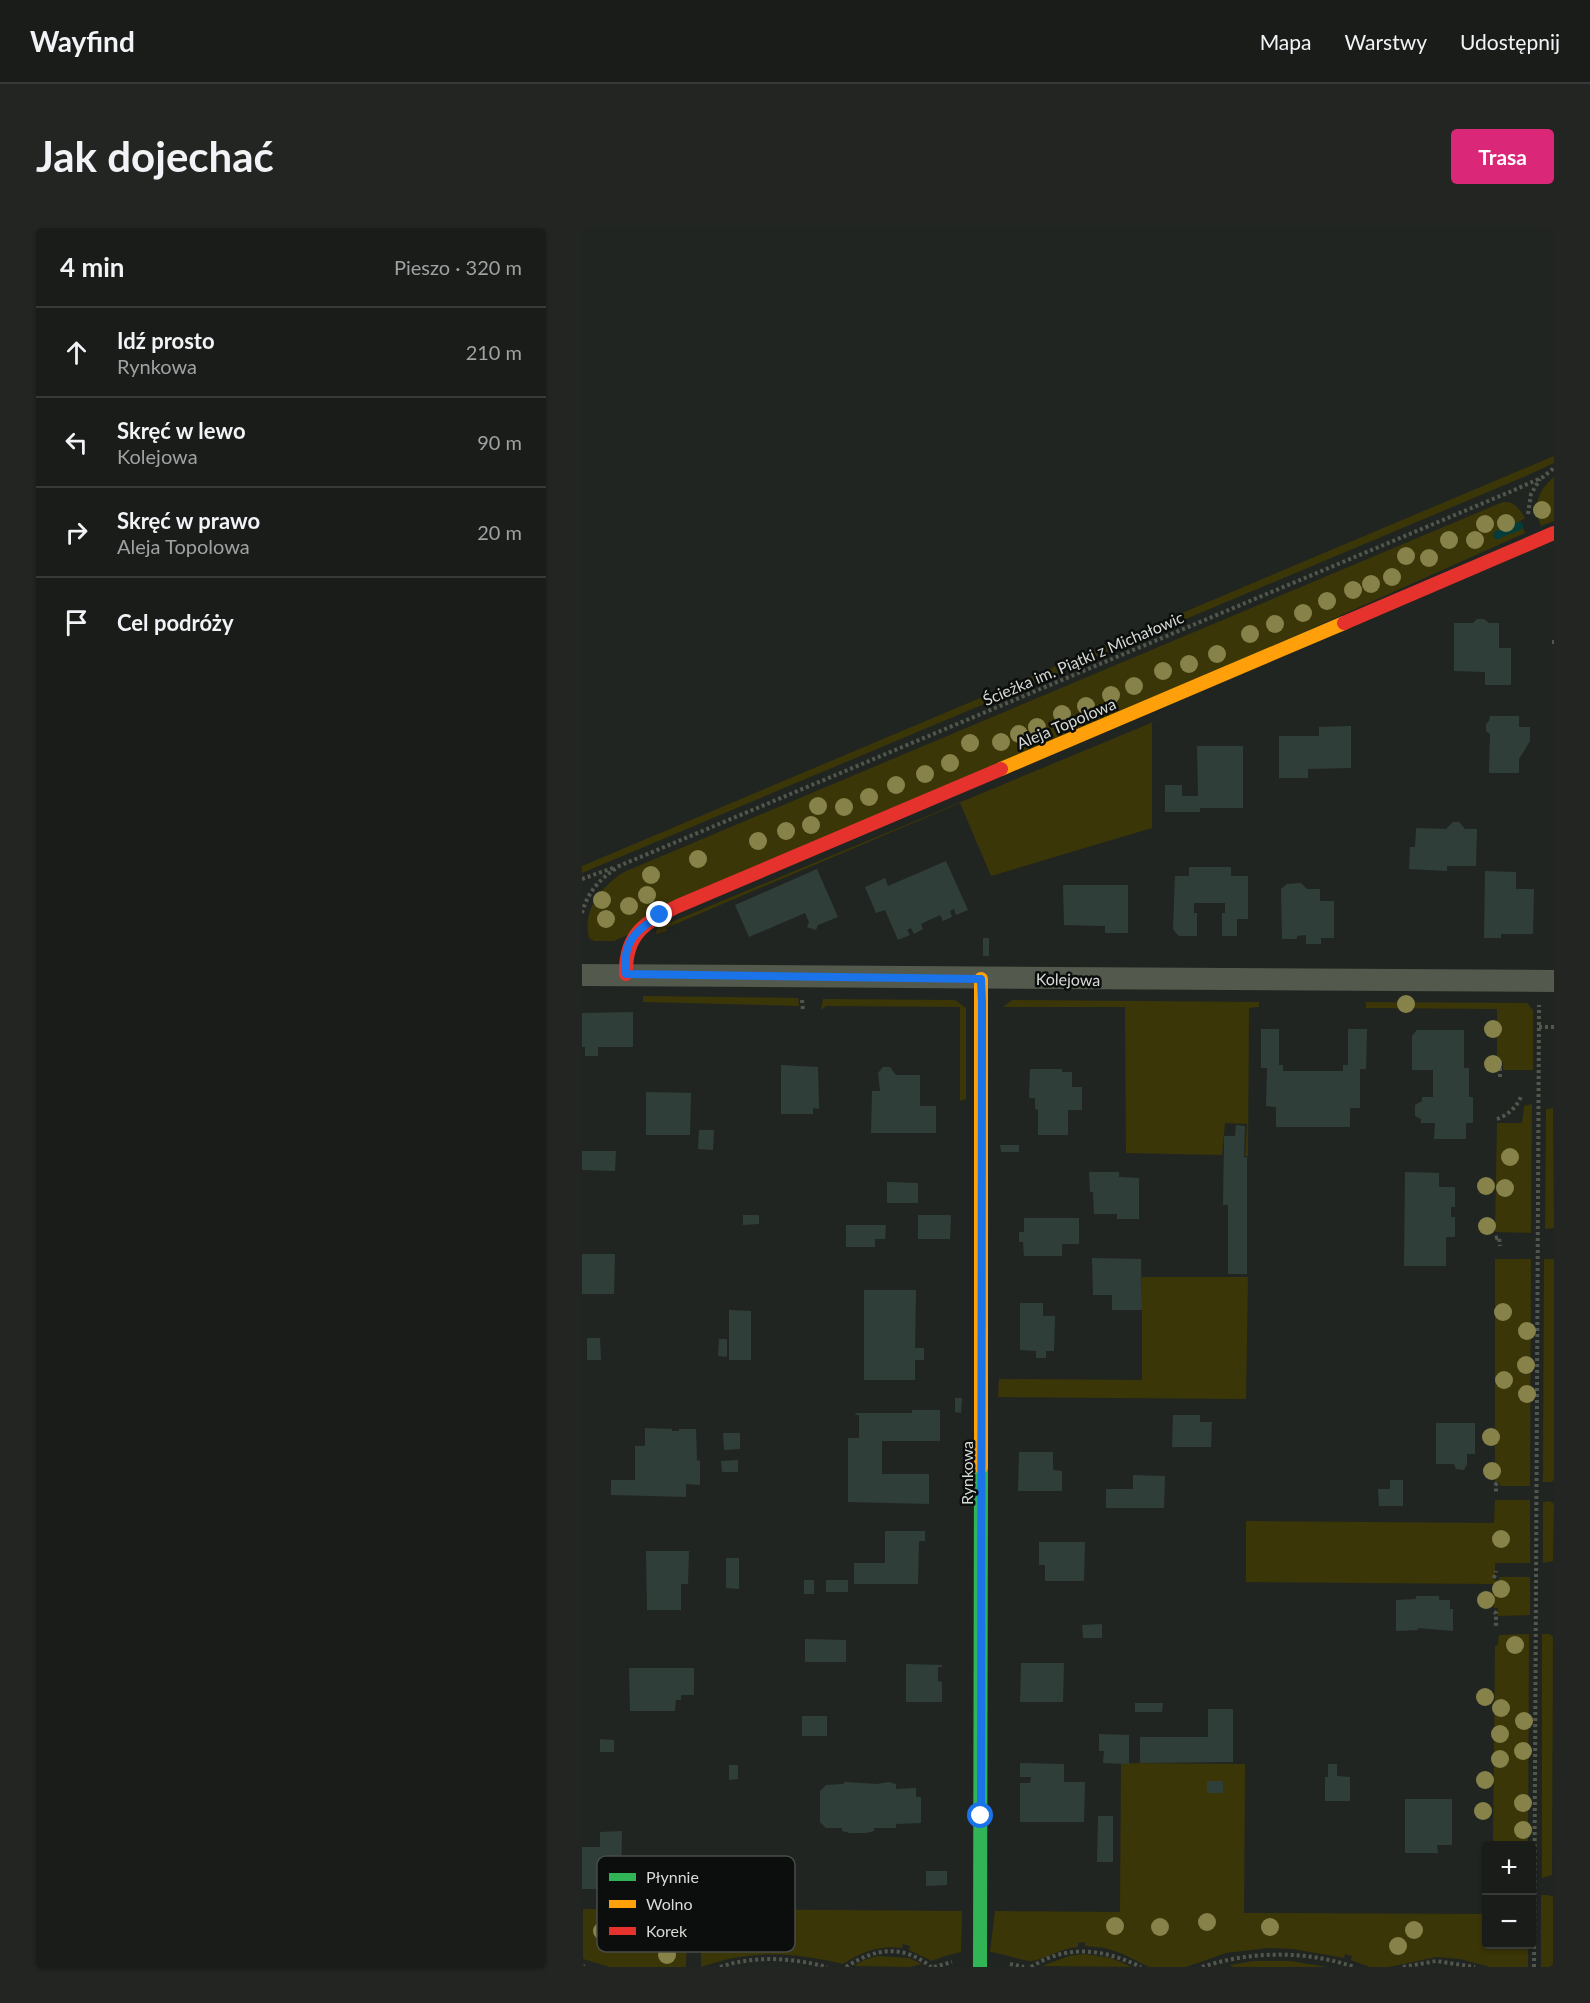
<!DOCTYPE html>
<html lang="pl">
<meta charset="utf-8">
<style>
body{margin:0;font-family:Lato,sans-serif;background:#222522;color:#f1f3f6}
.controls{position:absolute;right:18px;bottom:18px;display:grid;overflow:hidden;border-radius:6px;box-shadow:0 2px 4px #0004}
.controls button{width:54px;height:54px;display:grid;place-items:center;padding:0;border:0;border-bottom:2px solid #373a38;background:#191c19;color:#f1f3f6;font:30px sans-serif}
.stop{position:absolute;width:18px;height:18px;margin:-14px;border:4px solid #1a73e8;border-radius:50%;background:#fff}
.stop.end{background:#1a73e8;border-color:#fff;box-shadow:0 2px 6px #0008}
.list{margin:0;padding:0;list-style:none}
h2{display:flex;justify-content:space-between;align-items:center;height:78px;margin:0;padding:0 24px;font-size:26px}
h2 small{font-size:20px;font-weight:400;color:#9fa1a2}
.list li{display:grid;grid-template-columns:39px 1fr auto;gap:18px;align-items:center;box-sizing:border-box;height:90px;padding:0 24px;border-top:2px solid #373a38}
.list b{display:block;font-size:22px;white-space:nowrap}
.list p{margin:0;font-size:20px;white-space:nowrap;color:#9fa1a2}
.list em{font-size:20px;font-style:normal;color:#9fa1a2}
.icon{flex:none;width:33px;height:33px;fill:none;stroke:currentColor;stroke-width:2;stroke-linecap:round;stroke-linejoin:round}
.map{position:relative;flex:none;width:972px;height:1739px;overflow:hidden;border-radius:6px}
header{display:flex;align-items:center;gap:36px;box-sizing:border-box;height:84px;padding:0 30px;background:#191c19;border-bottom:2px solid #373a38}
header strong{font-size:28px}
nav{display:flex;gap:33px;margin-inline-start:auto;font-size:21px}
.intro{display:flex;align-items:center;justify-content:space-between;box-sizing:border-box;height:144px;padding:0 36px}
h1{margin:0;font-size:42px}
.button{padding:15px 27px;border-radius:6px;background:#db2777;color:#fff;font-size:21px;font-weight:700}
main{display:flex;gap:36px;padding:0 36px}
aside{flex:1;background:#191c19;border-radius:6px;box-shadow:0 2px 4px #0004}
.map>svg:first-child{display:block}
.green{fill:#3b3607}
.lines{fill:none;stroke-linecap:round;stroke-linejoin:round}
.stream{stroke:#063c3a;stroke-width:8}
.building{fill:#303e3a}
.path{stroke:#52574d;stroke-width:4;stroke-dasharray:3 3;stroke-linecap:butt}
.street{stroke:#53594c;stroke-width:22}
.fast{stroke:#30b455;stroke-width:14}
.slow{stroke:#ff9f0a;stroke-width:14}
.jam{stroke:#e5322d;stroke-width:14}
.tree{fill:#868249}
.route{stroke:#1a73e8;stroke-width:8}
.labels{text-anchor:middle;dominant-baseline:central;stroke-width:5;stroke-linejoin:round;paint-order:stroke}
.street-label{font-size:16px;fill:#d7dbd7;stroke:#0b0e0c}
.key{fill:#0b0e0c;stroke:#484c49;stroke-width:1.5}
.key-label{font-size:16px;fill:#d7dbd7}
</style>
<header>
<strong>Wayfind</strong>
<nav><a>Mapa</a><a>Warstwy</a><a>Udostępnij</a></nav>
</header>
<div class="intro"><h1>Jak dojechać</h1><a class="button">Trasa</a></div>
<main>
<aside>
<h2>4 min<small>Pieszo · 320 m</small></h2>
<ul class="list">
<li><svg class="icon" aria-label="ahead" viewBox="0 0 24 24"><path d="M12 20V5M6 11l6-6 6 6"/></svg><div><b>Idź prosto</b><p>Rynkowa</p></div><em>210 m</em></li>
<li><svg class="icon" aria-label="left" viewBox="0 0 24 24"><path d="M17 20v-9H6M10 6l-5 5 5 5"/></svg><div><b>Skręć w lewo</b><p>Kolejowa</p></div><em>90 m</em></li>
<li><svg class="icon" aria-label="right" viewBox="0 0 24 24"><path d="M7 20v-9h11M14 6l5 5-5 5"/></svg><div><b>Skręć w prawo</b><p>Aleja Topolowa</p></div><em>20 m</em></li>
<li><svg class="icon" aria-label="arrive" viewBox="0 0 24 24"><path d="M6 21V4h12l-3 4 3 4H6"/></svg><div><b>Cel podróży</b></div></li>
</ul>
</aside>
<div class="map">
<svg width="972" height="1739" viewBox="0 0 972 1739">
<rect width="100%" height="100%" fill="#212521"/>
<g class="green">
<polygon points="972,228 972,235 944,248 0,645 0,638"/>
<path d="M972 249V293L959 298C951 277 955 264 972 249Z"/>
<path d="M921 274C933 273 937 281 943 290L938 293 943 305 32 713H12L7 710C0 681 20 658 42 644Z"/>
<polygon points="581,490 570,495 570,600 409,648 378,575 84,700 85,703 74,706 75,700"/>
<polygon points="61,768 216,770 217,778 61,774"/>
<polygon points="241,771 373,772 384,780 384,871 378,873 378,779 244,778 239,782"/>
<polygon points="430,772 677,774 677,779 667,780 666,928 663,928 665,896 643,895 640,927 544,925 543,779 421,779"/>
<polygon points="784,774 945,775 951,782 951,842 921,842 921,834 915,834 915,781 784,780"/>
<polygon points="950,876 949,1005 913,1004 915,895 940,895 942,878"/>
<polygon points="971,880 972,1000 963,1001 964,881"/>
<polygon points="913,1031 949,1031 948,1258 918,1258 917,1254 913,1254"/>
<polygon points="962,1031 972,1031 972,1252 969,1254 961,1254"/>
<polygon points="560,1049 666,1049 664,1171 416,1169 417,1151 560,1152"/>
<polygon points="913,1272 948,1272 948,1335 913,1335 913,1353 917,1353 917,1349 948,1349 948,1387 916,1388 916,1380 912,1380 912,1356 664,1354 664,1293 912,1295"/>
<polygon points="968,1273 972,1276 971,1333 961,1335 961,1274"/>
<polygon points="947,1406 946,1617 911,1617 913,1418 916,1417 917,1407"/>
<polygon points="960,1406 968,1406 971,1409 970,1647 960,1650"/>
<path d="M539 1535 663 1536 662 1685 904 1686V1716L946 1717V1739H908L878 1731 854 1729 807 1739H788L769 1732 770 1728 763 1726 762 1730 711 1721 686 1720 644 1725 604 1739H567L541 1726 523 1720 503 1718V1714L496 1715V1719C479 1720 466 1730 450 1733 444 1734 419 1725 408 1724L413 1683 538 1684Z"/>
<polygon points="959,1667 966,1667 971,1669 971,1739 959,1739"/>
<polygon points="1,1681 87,1682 87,1690 105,1706 104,1739 28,1739 1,1731"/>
<path d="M127 1681 380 1683 379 1724 363 1728 350 1733 327 1722 328 1718 321 1716 320 1720C297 1717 280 1724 261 1736 209 1724 170 1721 119 1739V1718L128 1710Z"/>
<polygon points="503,1726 529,1730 550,1739 460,1738 487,1728"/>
<polygon points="295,1728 327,1730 340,1736 328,1739 272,1738 282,1732"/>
<polygon points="671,1733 708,1733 745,1739 651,1739 648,1737"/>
</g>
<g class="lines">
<polyline class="stream" points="915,307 937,298"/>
</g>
<g class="building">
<polygon points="895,391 902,391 907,395 917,395 917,420 929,420 929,457 903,457 903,444 872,443 872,395 891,395"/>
<polygon points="908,488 937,488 937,499 948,499 948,513 937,531 937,545 907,545 908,506 904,503 904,496 907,493"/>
<polygon points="769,498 769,540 726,541 726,550 697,550 697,508 737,508 737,499"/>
<polygon points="615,518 661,518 661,580 618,580 618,584 583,584 583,557 600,557 600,568 616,568"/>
<polygon points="871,594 877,594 883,601 895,601 894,638 865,638 865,643 827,641 828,619 833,619 834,600 864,601"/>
<polygon points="364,633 386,682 374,687 372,681 368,683 370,689 361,693 358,687 339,696 341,701 332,706 329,700 325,702 328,707 316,712 303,682 294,685 283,659 303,650 306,658"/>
<polygon points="607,639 649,639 649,648 666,648 666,691 655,691 655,708 640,708 640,685 643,685 643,675 612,675 612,685 615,685 615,708 597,708 594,705 591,701 593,648 607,648"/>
<polygon points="235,641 256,689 236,697 234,702 225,699 227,694 223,685 167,709 153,677"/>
<polygon points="903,643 934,644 934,661 952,661 951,706 919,706 919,710 902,710"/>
<polygon points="719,655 725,661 738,661 738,673 752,673 752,710 739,710 739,716 724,716 724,707 715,708 715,711 700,711 699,661 705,656"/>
<polygon points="481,657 546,657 546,705 523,705 523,698 482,697"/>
<rect x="401" y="710" width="6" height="18"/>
<polygon points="51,784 51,819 16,819 16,828 3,828 3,819 0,819 0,785"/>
<polygon points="679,801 697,801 697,837 701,837 701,843 761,843 761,837 766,837 766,801 785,801 784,841 778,841 778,880 768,880 768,899 694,899 694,879 684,878 685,840 679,840"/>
<polygon points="835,802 882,802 882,840 887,840 887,869 891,869 891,895 884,895 884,911 852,911 853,895 839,895 839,891 833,888 833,877 840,873 840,869 851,869 851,842 830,842 830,808"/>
<polygon points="199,837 236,839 237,881 231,880 231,886 199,886"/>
<polygon points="301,839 308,839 314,847 338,847 338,878 354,878 354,905 289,905 290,863 298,863 296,845"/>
<polygon points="448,841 480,841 480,844 490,844 490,859 500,859 500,882 486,882 486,907 456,907 456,882 453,881 453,870 447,870"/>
<polygon points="64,864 109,865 108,907 64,907"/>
<polygon points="654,897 663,898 662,929 665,929 665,1046 646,1046 646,977 641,977 642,908 653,908"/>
<polygon points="117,902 132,902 131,922 116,921"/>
<polygon points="418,917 437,917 437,924 419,924"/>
<polygon points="0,923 34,923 33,943 0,942"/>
<polygon points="507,944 537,944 537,949 557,950 557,991 535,991 535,986 512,986 511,964 508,964"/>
<polygon points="823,944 857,945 857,959 873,959 873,979 869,979 869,989 873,989 873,1009 864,1009 864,1038 822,1038"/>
<polygon points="305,954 336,955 336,975 305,975"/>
<polygon points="161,987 177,987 177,996 161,997"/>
<polygon points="336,987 369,987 368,1011 336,1011"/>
<polygon points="442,990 497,990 497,1016 480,1016 480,1028 442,1028 441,1014 437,1014 437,1004 442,1004"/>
<polygon points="264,997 304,997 303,1011 293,1011 293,1019 264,1019"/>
<polygon points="0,1026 33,1026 32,1066 0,1066"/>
<polygon points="510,1030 559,1031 560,1082 530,1082 530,1067 511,1067"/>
<polygon points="282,1062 334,1062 333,1120 342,1120 342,1132 333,1132 333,1152 282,1152"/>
<polygon points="438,1075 461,1075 461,1088 473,1088 472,1123 464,1123 464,1130 454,1130 454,1123 438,1122"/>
<polygon points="147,1082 169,1083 169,1132 147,1132"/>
<polygon points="5,1110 18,1110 19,1132 5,1132"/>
<polygon points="137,1111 145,1111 145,1129 136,1128"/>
<polygon points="373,1170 380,1170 379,1185 373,1184"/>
<polygon points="330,1182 358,1182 358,1213 300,1213 300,1246 347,1246 347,1276 266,1274 266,1210 277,1210 277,1187 273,1187 274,1185 330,1185"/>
<polygon points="591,1187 618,1187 618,1194 630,1194 629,1219 590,1219"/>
<polygon points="854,1195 893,1195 893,1226 885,1226 885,1236 882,1242 874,1241 872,1236 854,1236"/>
<polygon points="63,1200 90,1201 90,1203 97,1203 97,1201 114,1201 115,1233 118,1232 118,1257 104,1256 104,1269 29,1267 29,1252 53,1252 53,1218 63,1218"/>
<polygon points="141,1205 158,1205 158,1221 142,1222"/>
<polygon points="437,1224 471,1224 471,1242 480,1243 480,1263 436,1263"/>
<polygon points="156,1232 156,1244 140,1244 139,1233"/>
<polygon points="551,1247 583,1248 582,1280 524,1280 524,1261 551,1261"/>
<polygon points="808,1252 821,1252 821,1278 797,1278 796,1261 808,1261"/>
<polygon points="303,1303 343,1303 343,1313 337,1313 336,1356 272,1356 272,1335 303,1335"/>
<polygon points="457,1314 503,1314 502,1353 463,1353 463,1337 457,1337"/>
<polygon points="64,1323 107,1323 106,1356 99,1356 99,1382 65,1382"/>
<polygon points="144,1330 157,1330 157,1361 144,1360"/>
<rect x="222" y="1352" width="10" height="14"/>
<rect x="244" y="1352" width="22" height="12"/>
<polygon points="834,1368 857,1368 857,1372 868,1372 868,1381 871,1381 871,1403 836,1400 836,1402 814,1403 814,1372 834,1371"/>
<polygon points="520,1396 520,1410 501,1410 500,1397"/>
<polygon points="223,1411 264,1412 264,1434 223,1434"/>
<polygon points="439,1435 482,1435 481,1474 438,1474"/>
<polygon points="324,1436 360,1437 360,1439 356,1439 356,1453 360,1454 360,1474 324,1474"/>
<polygon points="47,1440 112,1440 112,1467 99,1467 99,1472 94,1472 93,1483 48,1483"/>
<polygon points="553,1475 581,1475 580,1484 553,1484"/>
<polygon points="626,1481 651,1481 651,1534 558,1535 558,1509 626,1509"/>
<rect x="220" y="1488" width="25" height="20"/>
<polygon points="517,1506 547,1507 547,1536 521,1535 522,1523 517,1523"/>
<polygon points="18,1511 32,1512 32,1524 18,1524"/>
<polygon points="438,1535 482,1536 482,1554 503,1554 502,1594 438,1594 438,1555 448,1555 449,1549 438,1549"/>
<polygon points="746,1536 755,1536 755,1548 768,1549 768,1573 743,1573 743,1549 746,1549"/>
<polygon points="147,1537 156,1537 156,1551 147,1552"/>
<rect x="625" y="1553" width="16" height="12"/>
<polygon points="263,1554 295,1556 307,1554 314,1556 314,1561 334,1560 334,1569 339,1569 339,1595 314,1596 314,1600 292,1600 292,1603 284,1605 268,1605 260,1603 260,1600 244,1600 238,1594 238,1563 244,1557 261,1556"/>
<polygon points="823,1571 870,1571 870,1617 855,1617 856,1625 823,1625"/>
<polygon points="516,1588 531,1588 531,1634 515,1634"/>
<polygon points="40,1603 39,1661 0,1661 0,1619 18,1619 18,1604"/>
<polygon points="344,1643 365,1643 365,1657 344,1658"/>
</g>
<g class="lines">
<g class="path">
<polyline points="946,286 949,266 958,251"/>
<polyline points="970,414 972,414"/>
<polyline points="0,651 31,640"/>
<path d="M0 685C6 663 18 651 37 638L930 263 961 249 972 240"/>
<polyline points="220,772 221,783"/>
<polyline points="957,799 972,799"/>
<polyline points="915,837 918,837 918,849"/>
<path d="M915 891C925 888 936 878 939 868"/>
<polyline points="913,1010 917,1009 918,1018"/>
<polyline points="913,1257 914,1256 914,1266"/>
<polyline points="912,1350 914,1343"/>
<polyline points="912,1384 914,1385 914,1398"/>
<polyline points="428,1736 442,1739"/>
<polyline points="0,1738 4,1739"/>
<path d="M138 1739C173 1727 211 1730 245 1739"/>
<path d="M264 1739C293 1720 321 1716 349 1739"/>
<polyline points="352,1739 370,1734"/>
<path d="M449 1739C485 1716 522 1721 559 1739"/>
<path d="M620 1739C668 1723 724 1722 772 1739"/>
<polyline points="821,1739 854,1733 893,1739"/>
<polyline points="952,1739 957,777"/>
</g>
<polyline class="street" points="0,747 972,753"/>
<polyline class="fast" points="398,1739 399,1239"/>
<g class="slow">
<polyline points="419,541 762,395"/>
<polyline points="399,751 399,1239"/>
</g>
<g class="jam">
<polyline points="762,395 972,305"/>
<path d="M44 746C43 706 63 694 96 678L419 541"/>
</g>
</g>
<g class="tree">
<circle cx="960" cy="282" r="9"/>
<circle cx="924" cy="295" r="9"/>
<circle cx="903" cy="296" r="9"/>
<circle cx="867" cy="312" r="9"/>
<circle cx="893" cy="312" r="9"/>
<circle cx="824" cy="328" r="9"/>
<circle cx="847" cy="330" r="9"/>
<circle cx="810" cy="349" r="9"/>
<circle cx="789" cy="356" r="9"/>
<circle cx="771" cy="362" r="9"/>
<circle cx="745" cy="373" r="9"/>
<circle cx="721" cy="385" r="9"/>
<circle cx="693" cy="396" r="9"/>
<circle cx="668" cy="406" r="9"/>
<circle cx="635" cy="426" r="9"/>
<circle cx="607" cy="436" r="9"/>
<circle cx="581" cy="443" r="9"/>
<circle cx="552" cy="458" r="9"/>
<circle cx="529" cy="467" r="9"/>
<circle cx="504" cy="478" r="9"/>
<circle cx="480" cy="486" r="9"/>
<circle cx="455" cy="499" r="9"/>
<circle cx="437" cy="506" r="9"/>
<circle cx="419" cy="514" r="9"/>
<circle cx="388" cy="515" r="9"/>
<circle cx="368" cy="535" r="9"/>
<circle cx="343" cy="546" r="9"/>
<circle cx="314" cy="557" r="9"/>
<circle cx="287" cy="569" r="9"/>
<circle cx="236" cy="578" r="9"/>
<circle cx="262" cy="579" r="9"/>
<circle cx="229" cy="597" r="9"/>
<circle cx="204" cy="603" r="9"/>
<circle cx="176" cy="613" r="9"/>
<circle cx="116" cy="631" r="9"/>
<circle cx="69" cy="647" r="9"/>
<circle cx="65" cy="667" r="9"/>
<circle cx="20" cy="672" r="9"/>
<circle cx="47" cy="678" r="9"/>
<circle cx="24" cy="691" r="9"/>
<circle cx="824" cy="776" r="9"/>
<circle cx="911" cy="801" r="9"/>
<circle cx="911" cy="836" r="9"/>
<circle cx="928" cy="929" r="9"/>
<circle cx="904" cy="958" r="9"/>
<circle cx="923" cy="960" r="9"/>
<circle cx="905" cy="998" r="9"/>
<circle cx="921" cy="1084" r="9"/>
<circle cx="945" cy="1103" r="9"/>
<circle cx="944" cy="1137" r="9"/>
<circle cx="922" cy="1152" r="9"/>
<circle cx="945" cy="1166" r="9"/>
<circle cx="909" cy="1209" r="9"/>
<circle cx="910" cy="1243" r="9"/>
<circle cx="919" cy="1311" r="9"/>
<circle cx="919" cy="1361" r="9"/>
<circle cx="904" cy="1372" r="9"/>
<circle cx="933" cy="1417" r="9"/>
<circle cx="903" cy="1469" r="9"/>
<circle cx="919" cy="1480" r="9"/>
<circle cx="942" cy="1493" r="9"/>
<circle cx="918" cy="1506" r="9"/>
<circle cx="941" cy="1523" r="9"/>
<circle cx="918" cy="1531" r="9"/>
<circle cx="903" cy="1552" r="9"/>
<circle cx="941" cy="1575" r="9"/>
<circle cx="901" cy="1583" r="9"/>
<circle cx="941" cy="1602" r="9"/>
<circle cx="625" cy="1694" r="9"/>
<circle cx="533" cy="1698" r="9"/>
<circle cx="578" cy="1699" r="9"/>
<circle cx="688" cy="1699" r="9"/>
<circle cx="832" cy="1702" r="9"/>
<circle cx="20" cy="1703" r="9"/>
<circle cx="816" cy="1718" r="9"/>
<circle cx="85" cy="1727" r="9"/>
</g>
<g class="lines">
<path class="route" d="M78 687C53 703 40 714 44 746L399 751 400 774 399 1588"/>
</g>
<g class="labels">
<g class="street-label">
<text transform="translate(501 430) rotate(-23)">Ścieżka im. Piątki z Michałowic</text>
<text transform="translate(484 495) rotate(-23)">Aleja Topolowa</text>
<text transform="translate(486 751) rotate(1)">Kolejowa</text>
<text transform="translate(384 1245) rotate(-90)">Rynkowa</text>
</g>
</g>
<rect x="15" y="1628" width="198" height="96" rx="9" class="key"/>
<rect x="27" y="1645" width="27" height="8" fill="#30b455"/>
<rect x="27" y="1672" width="27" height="8" fill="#ff9f0a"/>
<rect x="27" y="1699" width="27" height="8" fill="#e5322d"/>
<g class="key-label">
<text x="64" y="1655">Płynnie</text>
<text x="64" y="1682">Wolno</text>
<text x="64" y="1709">Korek</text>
</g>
</svg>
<div class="controls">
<button>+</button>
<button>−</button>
</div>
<div class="stop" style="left:399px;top:1588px"></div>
<div class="stop end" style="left:78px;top:687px"></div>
</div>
</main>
